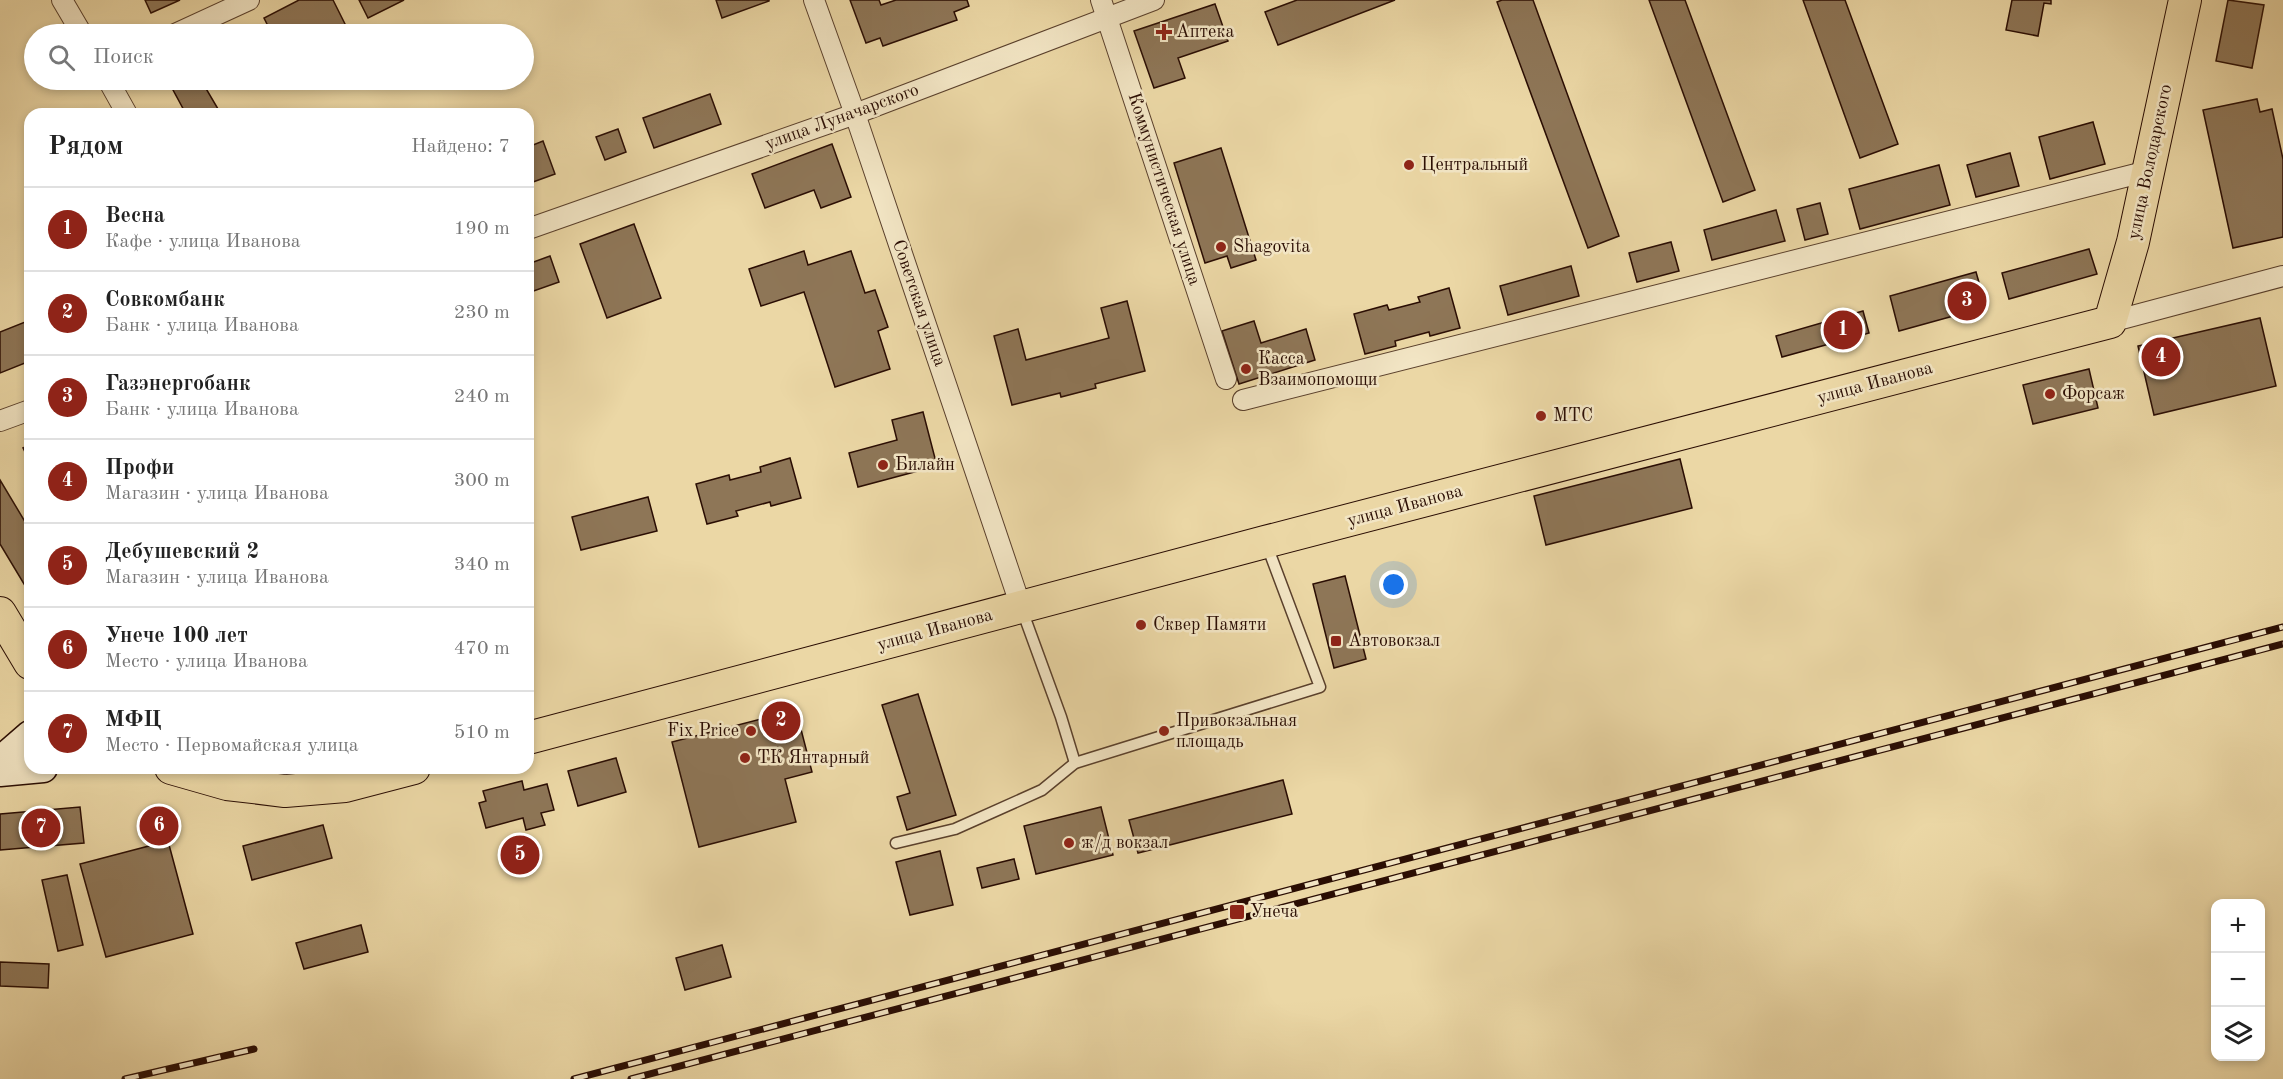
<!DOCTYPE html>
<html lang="ru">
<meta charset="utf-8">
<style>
body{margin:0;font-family:"Old Standard TT",serif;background:#f6f6f6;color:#222}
.controls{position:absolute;right:18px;bottom:18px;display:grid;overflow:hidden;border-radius:12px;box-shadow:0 3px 9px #0003}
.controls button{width:54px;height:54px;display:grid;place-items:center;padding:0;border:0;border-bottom:2px solid #e0e0e0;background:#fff;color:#222;font:30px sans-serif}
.you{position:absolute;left:1394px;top:585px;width:21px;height:21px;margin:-15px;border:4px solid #fff;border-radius:50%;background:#1a73e8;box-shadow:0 0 0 9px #1a73e833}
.badge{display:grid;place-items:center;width:39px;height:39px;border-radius:50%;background:#8f2418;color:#fff;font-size:20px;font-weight:700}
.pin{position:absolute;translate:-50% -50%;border:3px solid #fff;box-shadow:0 2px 6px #0006}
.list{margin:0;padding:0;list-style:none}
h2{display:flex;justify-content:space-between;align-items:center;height:78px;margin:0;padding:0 24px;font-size:26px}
h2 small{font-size:20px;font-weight:400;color:#767676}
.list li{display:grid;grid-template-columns:39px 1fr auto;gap:18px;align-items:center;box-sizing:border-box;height:84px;padding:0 24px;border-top:2px solid #e0e0e0}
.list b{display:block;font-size:22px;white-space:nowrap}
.list p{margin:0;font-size:20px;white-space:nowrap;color:#767676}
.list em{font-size:20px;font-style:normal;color:#767676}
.icon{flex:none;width:33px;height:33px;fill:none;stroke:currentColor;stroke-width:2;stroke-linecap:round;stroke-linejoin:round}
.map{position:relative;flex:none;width:2283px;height:1079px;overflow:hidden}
.search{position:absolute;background:#fff;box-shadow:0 3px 9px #0003;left:24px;top:24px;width:510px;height:66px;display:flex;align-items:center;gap:15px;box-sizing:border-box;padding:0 21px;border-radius:33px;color:#767676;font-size:22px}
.panel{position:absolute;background:#fff;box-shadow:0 3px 9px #0003;left:24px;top:108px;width:510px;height:666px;border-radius:18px}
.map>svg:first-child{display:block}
.building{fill:#8e7657;stroke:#2a0d03;stroke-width:1.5}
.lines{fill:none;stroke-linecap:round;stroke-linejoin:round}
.lane-casing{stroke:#5a402c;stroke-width:13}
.street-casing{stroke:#5a402c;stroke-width:22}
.secondary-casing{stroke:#2a0d03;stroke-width:31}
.primary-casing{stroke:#2a0d03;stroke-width:34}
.lane{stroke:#f2e5c4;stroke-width:10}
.street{stroke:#f2e5c4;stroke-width:20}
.secondary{stroke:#f2e5c4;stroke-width:28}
.primary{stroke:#ebd7a5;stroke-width:32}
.rail-casing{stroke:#2a0d03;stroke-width:7}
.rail{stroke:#f2e5c4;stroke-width:4.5;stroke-dasharray:14;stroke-linecap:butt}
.poi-dot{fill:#8f2418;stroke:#f2e5c4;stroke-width:2}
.labels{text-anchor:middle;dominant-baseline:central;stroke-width:5;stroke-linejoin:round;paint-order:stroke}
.poi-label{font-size:18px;fill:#2a0d03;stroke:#f2e5c4;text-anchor:start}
.street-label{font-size:18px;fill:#2a0d03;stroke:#f2e5c4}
</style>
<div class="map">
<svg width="2283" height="1079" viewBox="0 0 2283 1079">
<rect width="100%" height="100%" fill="#ebd7a5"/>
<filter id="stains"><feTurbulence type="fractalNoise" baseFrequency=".00333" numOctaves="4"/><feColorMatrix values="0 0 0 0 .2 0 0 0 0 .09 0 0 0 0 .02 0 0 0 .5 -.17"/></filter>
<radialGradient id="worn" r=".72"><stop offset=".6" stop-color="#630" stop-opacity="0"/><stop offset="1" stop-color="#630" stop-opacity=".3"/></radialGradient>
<g class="building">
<polygon points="145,0 180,0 151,13"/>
<polygon points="299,0 333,0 350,34 272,34 264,18"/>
<polygon points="359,0 404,0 368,18"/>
<polygon points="716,0 769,0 769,1 722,18"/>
<polygon points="850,0 879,0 881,5 896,0 967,0 969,6 954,12 957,20 883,46 880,38 866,43"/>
<polygon points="1297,0 1395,0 1278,45 1265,12"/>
<polygon points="1502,0 1533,0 1619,236 1588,248 1497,2"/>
<polygon points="1649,0 1685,0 1755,190 1723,202"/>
<polygon points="1803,0 1845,0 1898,144 1860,158"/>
<polygon points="2012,0 2051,0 2051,4 2044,3 2038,36 2006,30"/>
<polygon points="2228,0 2264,5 2252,68 2216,61"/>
<polygon points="1215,4 1228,41 1178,58 1185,78 1154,88 1134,31"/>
<polygon points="187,80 201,80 221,114 186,114 172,88"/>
<polygon points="710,94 721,124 654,148 643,118"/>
<polygon points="2257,99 2260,112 2272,109 2283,159 2283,237 2233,248 2203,110"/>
<polygon points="2093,122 2105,164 2050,179 2039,137"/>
<polygon points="618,129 626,152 605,160 596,137"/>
<polygon points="543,141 555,174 533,182 528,169 528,147"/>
<polygon points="832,144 851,197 821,208 814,190 765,208 752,174"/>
<polygon points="1221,148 1256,260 1231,268 1227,256 1205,263 1174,163"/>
<polygon points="2010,153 2019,186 1976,197 1967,165"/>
<polygon points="1939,165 1950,205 1860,229 1849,189"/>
<polygon points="1820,203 1828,234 1805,240 1797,209"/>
<polygon points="1776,210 1785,241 1712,260 1704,230"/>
<polygon points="634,224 661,298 607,318 580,244"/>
<polygon points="1671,242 1679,271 1637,282 1629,253"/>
<polygon points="2089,249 2097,274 2009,299 2002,273"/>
<polygon points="804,251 808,265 851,251 865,293 875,290 888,327 878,331 890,369 835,387 804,292 761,306 749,269"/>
<polygon points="550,256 559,282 528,293 528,264"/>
<polygon points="1571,266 1579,296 1508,315 1500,286"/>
<polygon points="1976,272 1986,307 1899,331 1890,296"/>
<polygon points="1449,288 1460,328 1430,336 1429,332 1395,341 1396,346 1365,354 1354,314 1387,305 1389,310 1420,302 1418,297"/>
<polygon points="1127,301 1145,371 1095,384 1096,388 1061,397 1060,393 1012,405 994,336 1018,329 1026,360 1109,338 1101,308"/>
<polygon points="1863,311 1869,333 1782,357 1776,336"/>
<polygon points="2260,318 2276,386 2154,415 2138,346"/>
<polygon points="30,320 30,361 0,373 0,332"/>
<polygon points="1254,321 1261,343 1306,329 1315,360 1239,384 1222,331"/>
<polygon points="2089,369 2098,408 2033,424 2023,385"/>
<polygon points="923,412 937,466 858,487 849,453 897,440 892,420"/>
<polygon points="30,445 30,462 23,448"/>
<polygon points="790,458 801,498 771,506 770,502 736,511 738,516 707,524 696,484 729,475 730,480 761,472 760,467"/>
<polygon points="1680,459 1692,508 1546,545 1534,496"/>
<polygon points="0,480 30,530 30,587 27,589 0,544"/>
<polygon points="648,497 657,531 581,550 572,517"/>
<polygon points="1345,576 1366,659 1334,668 1313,584"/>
<polygon points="918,694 956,815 907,830 897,797 910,793 882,705"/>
<polygon points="796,710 812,772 785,779 796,822 699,847 672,742"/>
<polygon points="616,758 626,792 578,806 568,771"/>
<polygon points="1283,780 1292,814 1138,853 1129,820"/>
<polygon points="522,781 524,790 547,784 554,810 541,813 545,825 526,830 523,818 486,828 479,803 486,801 483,791"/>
<polygon points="80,807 84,843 0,850 0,814"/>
<polygon points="1101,807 1113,855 1036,874 1024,826"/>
<polygon points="323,825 332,858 252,880 243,846"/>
<polygon points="168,841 193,934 106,957 80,864"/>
<polygon points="940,851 953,905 910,915 896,862"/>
<polygon points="1014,859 1019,879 982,888 977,868"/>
<polygon points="67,875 83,945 58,951 42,880"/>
<polygon points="361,925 368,952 304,969 296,943"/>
<polygon points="722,945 731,977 685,990 676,958"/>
<polygon points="0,962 49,964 48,988 0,986"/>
</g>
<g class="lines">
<g class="lane-casing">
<g id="lane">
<polyline points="1022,610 1061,717 1075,763"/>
<polyline points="896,843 955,829 1042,790 1075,763 1320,687 1266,543"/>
</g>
</g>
<g class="street-casing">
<g id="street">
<polyline points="62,0 82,34"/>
<polyline points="814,0 855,114 1021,607"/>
<polyline points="1101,0 1226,379"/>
<polyline points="175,34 249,0"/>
<polyline points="108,80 127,114"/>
<polyline points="528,229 855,114 1154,0"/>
<polyline points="2110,322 2283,276"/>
<polyline points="1243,400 2148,171"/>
<polyline points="0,421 30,410"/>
</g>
</g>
<g class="secondary-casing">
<g id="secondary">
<polyline points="0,761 30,735"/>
<polyline points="0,772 43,768"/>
</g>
</g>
<g class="primary-casing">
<g id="primary">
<polyline points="0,613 30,663"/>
<polyline points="528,738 1265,542 2110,322 2133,242 2185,0"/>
<polyline points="171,768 227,784 285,791 345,786 414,768"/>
</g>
</g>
<use href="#lane" class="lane"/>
<use href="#street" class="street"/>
<use href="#secondary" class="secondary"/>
<use href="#primary" class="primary"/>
<g class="rail-casing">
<g id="rail">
<polyline points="125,1079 254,1049"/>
<polyline points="574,1079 2283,627"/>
<polyline points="631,1079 2283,644"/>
</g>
</g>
<use href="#rail" class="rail"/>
</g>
<g class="poi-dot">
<path d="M1161 23h6v6h6v6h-6v6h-6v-6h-6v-6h6z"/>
<circle cx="1409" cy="165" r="6"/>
<circle cx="1221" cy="247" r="6"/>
<circle cx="1246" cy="369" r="6"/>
<circle cx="2050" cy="394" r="6"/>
<circle cx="1541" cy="416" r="6"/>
<circle cx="883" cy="465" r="6"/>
<circle cx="1141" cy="625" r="6"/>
<rect x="1330" y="635" width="12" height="12" rx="3"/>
<circle cx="751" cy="731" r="6"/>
<circle cx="1164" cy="731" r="6"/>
<circle cx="745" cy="758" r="6"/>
<circle cx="1069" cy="843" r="6"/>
<rect x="1229" y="904" width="16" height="16" rx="3"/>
</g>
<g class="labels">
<g class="poi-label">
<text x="1176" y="32">Аптека</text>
<text x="1421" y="165">Центральный</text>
<text x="1233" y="247">Shagovita</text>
<text x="1258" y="359">Касса<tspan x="1258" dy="21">Взаимопомощи</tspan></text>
<text x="2062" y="394">Форсаж</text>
<text x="1553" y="416">МТС</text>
<text x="895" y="465">Билайн</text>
<text x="1153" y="625">Сквер Памяти</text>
<text x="1348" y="641">Автовокзал</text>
<text x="1176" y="721">Привокзальная<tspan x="1176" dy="21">площадь</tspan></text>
<text x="739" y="731" text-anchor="end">Fix Price</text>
<text x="757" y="758">ТК Янтарный</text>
<text x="1081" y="843">ж/д вокзал</text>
<text x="1250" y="912">Унеча</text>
</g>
<g class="street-label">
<text transform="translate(842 117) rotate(-20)">улица Луначарского</text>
<text transform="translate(2150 162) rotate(-78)">улица Володарского</text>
<text transform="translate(1164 189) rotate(72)">Коммунистическая улица</text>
<text transform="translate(919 303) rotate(71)">Советская улица</text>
<text transform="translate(1875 383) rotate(-15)">улица Иванова</text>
<text transform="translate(1405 506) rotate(-15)">улица Иванова</text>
<text transform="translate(935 630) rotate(-15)">улица Иванова</text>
</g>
</g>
<rect width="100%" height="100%" filter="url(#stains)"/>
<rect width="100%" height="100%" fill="url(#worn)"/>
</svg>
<div class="controls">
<button>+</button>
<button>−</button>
<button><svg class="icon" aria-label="layers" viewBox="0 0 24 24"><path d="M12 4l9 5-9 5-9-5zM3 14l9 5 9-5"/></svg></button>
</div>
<div class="you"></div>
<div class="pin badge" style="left:1843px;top:330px">1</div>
<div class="pin badge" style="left:781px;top:721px">2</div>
<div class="pin badge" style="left:1967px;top:301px">3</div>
<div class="pin badge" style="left:2161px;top:357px">4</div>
<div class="pin badge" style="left:520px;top:855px">5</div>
<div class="pin badge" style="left:159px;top:826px">6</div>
<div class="pin badge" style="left:41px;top:828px">7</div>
<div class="search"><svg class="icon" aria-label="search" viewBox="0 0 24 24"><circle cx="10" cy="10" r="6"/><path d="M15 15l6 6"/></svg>Поиск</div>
<section class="panel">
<h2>Рядом<small>Найдено: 7</small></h2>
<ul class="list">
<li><span class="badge">1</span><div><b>Весна</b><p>Кафе · улица Иванова</p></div><em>190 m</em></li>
<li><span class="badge">2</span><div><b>Совкомбанк</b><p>Банк · улица Иванова</p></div><em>230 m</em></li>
<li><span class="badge">3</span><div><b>Газэнергобанк</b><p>Банк · улица Иванова</p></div><em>240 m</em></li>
<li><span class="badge">4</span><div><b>Профи</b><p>Магазин · улица Иванова</p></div><em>300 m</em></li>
<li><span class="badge">5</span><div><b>Дебушевский 2</b><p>Магазин · улица Иванова</p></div><em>340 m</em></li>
<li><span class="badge">6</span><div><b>Унече 100 лет</b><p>Место · улица Иванова</p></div><em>470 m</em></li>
<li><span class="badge">7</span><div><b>МФЦ</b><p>Место · Первомайская улица</p></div><em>510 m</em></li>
</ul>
</section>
</div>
